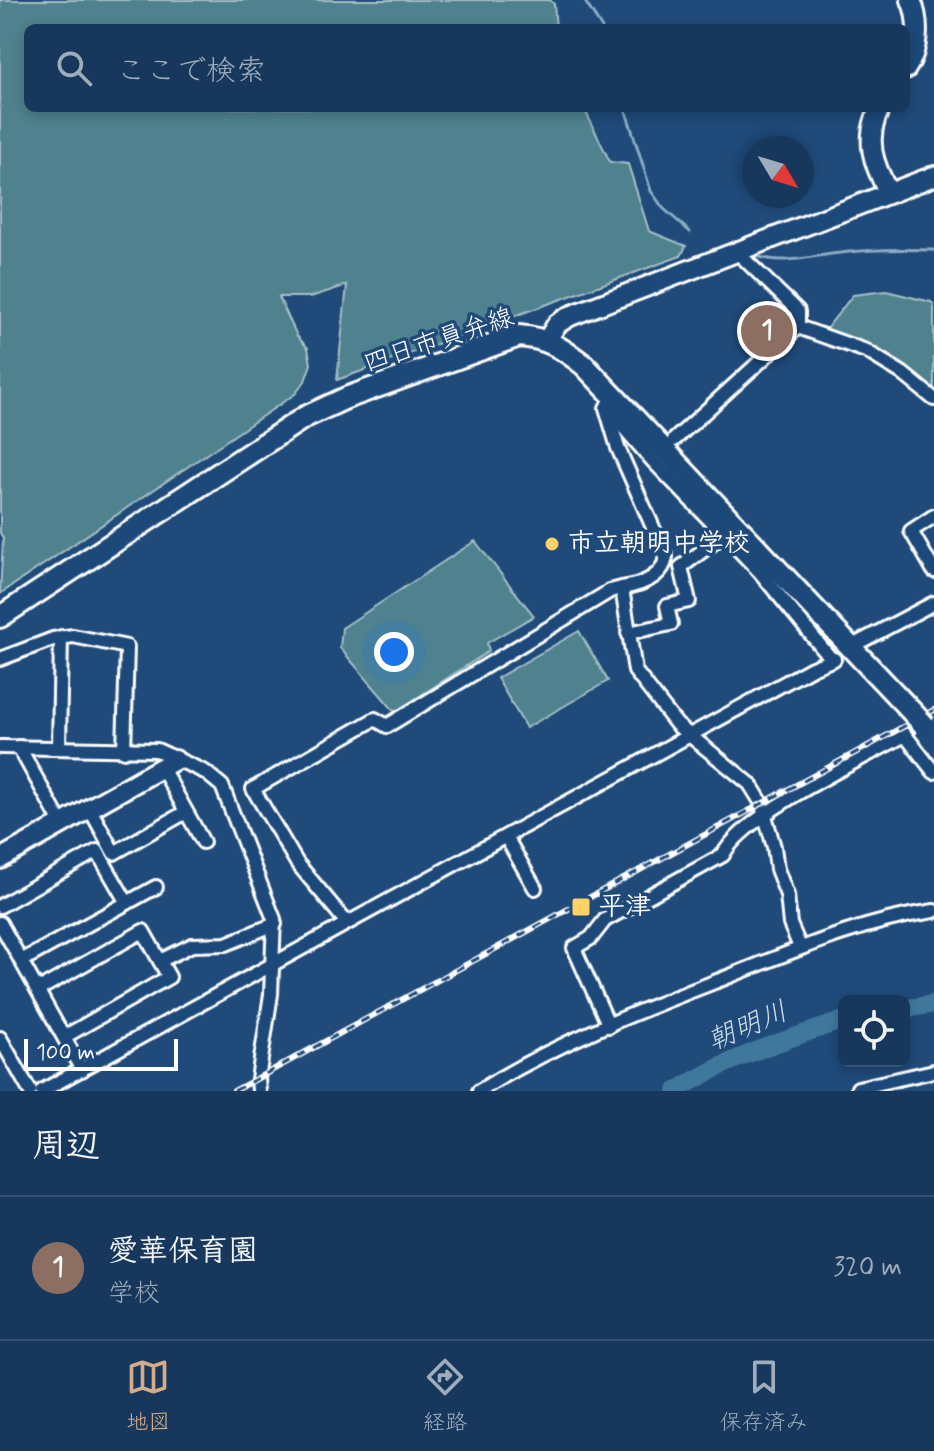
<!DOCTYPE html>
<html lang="ja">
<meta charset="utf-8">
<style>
body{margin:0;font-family:Mynerve,"Klee One",sans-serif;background:#244365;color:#f1f3f6}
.controls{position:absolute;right:24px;bottom:24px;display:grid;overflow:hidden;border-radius:12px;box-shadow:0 4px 12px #0003}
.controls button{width:72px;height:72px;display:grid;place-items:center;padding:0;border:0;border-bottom:2px solid #365272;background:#17385c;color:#f1f3f6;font:40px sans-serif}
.compass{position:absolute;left:742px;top:136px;width:72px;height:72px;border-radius:50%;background:#17385c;box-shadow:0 4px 12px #0003;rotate:128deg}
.scale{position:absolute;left:24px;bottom:20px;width:154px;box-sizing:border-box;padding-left:8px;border:4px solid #fff;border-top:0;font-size:22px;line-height:28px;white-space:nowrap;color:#fff;-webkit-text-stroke:6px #1f4a7a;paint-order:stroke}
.you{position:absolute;left:394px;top:652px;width:28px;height:28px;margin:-20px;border:6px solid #fff;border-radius:50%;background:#1a73e8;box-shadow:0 0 0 12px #1a73e833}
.badge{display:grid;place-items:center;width:52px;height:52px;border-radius:50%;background:#d6ab8b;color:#fff;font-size:26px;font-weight:700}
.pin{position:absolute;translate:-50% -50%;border:4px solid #fff;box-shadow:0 2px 8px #0006}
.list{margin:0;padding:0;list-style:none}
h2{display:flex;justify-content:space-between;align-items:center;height:104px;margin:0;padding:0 32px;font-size:34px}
h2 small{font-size:26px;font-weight:400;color:#9eacbb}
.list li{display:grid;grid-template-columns:52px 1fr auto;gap:24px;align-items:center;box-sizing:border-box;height:144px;padding:0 32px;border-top:2px solid #365272}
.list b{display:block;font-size:30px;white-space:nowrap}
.list p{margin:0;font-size:26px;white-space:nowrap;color:#9eacbb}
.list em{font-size:26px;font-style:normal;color:#9eacbb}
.icon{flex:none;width:44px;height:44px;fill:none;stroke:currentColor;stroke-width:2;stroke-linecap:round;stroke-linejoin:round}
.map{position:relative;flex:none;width:934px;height:1091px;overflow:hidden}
.search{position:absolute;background:#17385c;box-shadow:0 4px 12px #0003;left:24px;right:24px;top:24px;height:88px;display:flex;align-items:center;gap:20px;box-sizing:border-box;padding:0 28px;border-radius:12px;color:#9eacbb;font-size:30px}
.sheet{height:248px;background:#17385c}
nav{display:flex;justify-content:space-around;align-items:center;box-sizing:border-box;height:112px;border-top:2px solid #365272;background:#17385c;font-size:22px;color:#9eacbb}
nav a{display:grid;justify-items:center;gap:4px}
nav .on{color:#d6ab8b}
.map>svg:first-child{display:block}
.green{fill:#4f828e;stroke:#a7c0c6;stroke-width:2}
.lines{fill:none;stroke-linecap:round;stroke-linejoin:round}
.stream{stroke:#8caec4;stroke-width:3}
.river{stroke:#40789c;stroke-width:18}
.street-casing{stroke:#fff;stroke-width:18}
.secondary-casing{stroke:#fff;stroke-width:24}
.primary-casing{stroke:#fff;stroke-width:26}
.street{stroke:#1f4a7a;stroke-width:12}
.secondary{stroke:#1f4a7a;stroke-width:18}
.primary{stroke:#1f4a7a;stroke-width:20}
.rail-casing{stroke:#fff;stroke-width:6}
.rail{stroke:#1f4a7a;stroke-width:3;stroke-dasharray:9;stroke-linecap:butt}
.primary-bridge-casing{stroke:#fff;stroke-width:26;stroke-linecap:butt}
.primary-bridge{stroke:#1f4a7a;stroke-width:20}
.poi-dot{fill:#ffd166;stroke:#1f4a7a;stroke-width:3}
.labels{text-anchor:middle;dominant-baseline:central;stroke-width:7;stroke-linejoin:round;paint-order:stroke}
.street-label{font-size:26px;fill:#fff;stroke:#1f4a7a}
.poi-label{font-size:26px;font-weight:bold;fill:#fff;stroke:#1f4a7a;text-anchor:start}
.water-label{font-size:28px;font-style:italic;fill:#cfdde6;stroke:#1f4a7a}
</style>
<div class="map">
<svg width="934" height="1091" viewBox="0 0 934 1091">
<rect width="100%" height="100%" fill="#1f4a7a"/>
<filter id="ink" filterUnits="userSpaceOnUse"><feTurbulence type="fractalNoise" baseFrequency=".0125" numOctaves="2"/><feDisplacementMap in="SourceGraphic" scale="16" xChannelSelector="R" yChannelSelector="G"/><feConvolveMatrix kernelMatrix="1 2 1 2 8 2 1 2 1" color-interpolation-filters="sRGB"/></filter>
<g filter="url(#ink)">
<g class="green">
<polygon points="0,0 550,0 554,4 556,28 28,28 28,108 584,108 610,162 628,164 649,231 686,246 681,256 337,380 347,285 311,297 279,297 297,336 308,348 311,364 305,381 295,394 0,594 3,538 0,533"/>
<polygon points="886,291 931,302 934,305 934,398 823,333 853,295"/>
<polygon points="475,541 534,616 487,643 489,651 395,712 340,648 342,628"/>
<polygon points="579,631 608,681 526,728 497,678"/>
</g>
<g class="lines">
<g class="stream">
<polyline points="584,0 602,28"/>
<polyline points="625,108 651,191 663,208 690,232"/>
<path d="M753 255C784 266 809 256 840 253 871 249 903 249 934 250"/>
</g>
<g class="river">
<polyline points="904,1009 934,1004"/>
<path d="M676 1091C729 1057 785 1040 844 1020"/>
</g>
<g class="street-casing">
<g id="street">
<polyline points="736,251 798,311 798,327 866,351 902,373 934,399"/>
<path d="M612 396 606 408 618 448 666 557C663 578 640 585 622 588L635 671 677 725 750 784 761 802 774 847 777 869 787 895 790 924 800 947"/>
<polyline points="610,412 653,461 759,571 832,660"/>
<polyline points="674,440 798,327"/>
<polyline points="934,516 911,531 934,571"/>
<polyline points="628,633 671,624 667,606 689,601 681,567 725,534"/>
<polyline points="856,644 934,603"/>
<polyline points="0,659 53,639 73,636 127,647 124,751"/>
<polyline points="0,747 157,750 205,772 222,786 274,919 271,994 258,1079 259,1091"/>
<polyline points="19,747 62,825"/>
<polyline points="59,748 61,637"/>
<polyline points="162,768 203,842"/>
<polyline points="90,809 114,853 186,812"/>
<polyline points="506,837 535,888"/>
<polyline points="0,906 97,851 127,903"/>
<polyline points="0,923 82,1070"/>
<polyline points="347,923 297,863 253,789 375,719 387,726 610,591 622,588"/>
<polyline points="21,961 156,887"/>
<polyline points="160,961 192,945 226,944 275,924"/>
<polyline points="38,990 143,931 169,977 64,1037"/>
<path d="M609 1026 574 948 591 938 605 920 723 855C744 814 862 759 905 735L934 772"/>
<polyline points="0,1038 30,1091"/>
<polyline points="42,1091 812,668 834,659"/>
<path d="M479 1091C556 1042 645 1009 730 976 796 950 863 921 934 911"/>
<polyline points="859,1091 858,1088 934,1071"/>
</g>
</g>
<g class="secondary-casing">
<g id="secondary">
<path d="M906 69C919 50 920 21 911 0"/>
<path d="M880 108C864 139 873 164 889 193"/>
<polyline points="547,340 557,324 570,316 934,176"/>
<polyline points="0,859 175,760"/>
</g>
</g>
<g class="primary-casing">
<path id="primary" d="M0 617 305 417 346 398 519 336C547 338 562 348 584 365L913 713"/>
</g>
<use href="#street" class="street"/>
<use href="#secondary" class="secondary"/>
<use href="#primary" class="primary"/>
<g class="rail-casing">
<polyline id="rail" points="234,1091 934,710"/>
</g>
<use href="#rail" class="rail"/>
<g class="primary-bridge-casing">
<polyline id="primary-bridge" points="913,713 925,726"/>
</g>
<use href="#primary-bridge" class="primary-bridge"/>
</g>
</g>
<g class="poi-dot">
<circle cx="552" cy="544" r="8"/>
<rect x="571" y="897" width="20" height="20" rx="4"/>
</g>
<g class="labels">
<g class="street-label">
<text transform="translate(439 341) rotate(-18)">四日市員弁線</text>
</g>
<g class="poi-label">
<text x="568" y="544">市立朝明中学校</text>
<text x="599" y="907">平津</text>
</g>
<g class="water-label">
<text transform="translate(748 1027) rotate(-23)">朝明川</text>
</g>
</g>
</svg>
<div class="controls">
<button><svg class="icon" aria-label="locate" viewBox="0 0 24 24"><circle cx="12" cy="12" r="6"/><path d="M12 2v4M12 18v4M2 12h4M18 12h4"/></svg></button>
</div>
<svg class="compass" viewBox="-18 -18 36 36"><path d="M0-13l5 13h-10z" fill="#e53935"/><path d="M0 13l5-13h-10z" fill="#9eacbb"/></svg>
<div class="scale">100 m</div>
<div class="you"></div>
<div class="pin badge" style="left:767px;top:331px;background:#8d6e63">1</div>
<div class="search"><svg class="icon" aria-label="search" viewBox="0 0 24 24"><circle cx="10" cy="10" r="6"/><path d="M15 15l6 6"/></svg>ここで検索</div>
</div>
<section class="sheet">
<h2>周辺<small></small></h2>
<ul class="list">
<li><span class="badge" style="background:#8d6e63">1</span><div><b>愛華保育園</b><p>学校</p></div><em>320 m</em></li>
</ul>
</section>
<nav>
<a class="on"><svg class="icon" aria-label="map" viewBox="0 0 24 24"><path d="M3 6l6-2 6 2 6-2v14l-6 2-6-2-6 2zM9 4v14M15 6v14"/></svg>地図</a>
<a><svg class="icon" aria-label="directions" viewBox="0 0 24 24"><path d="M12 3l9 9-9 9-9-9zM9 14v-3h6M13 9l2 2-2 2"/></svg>経路</a>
<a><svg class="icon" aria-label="saved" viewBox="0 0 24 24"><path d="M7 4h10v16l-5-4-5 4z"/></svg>保存済み</a>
</nav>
